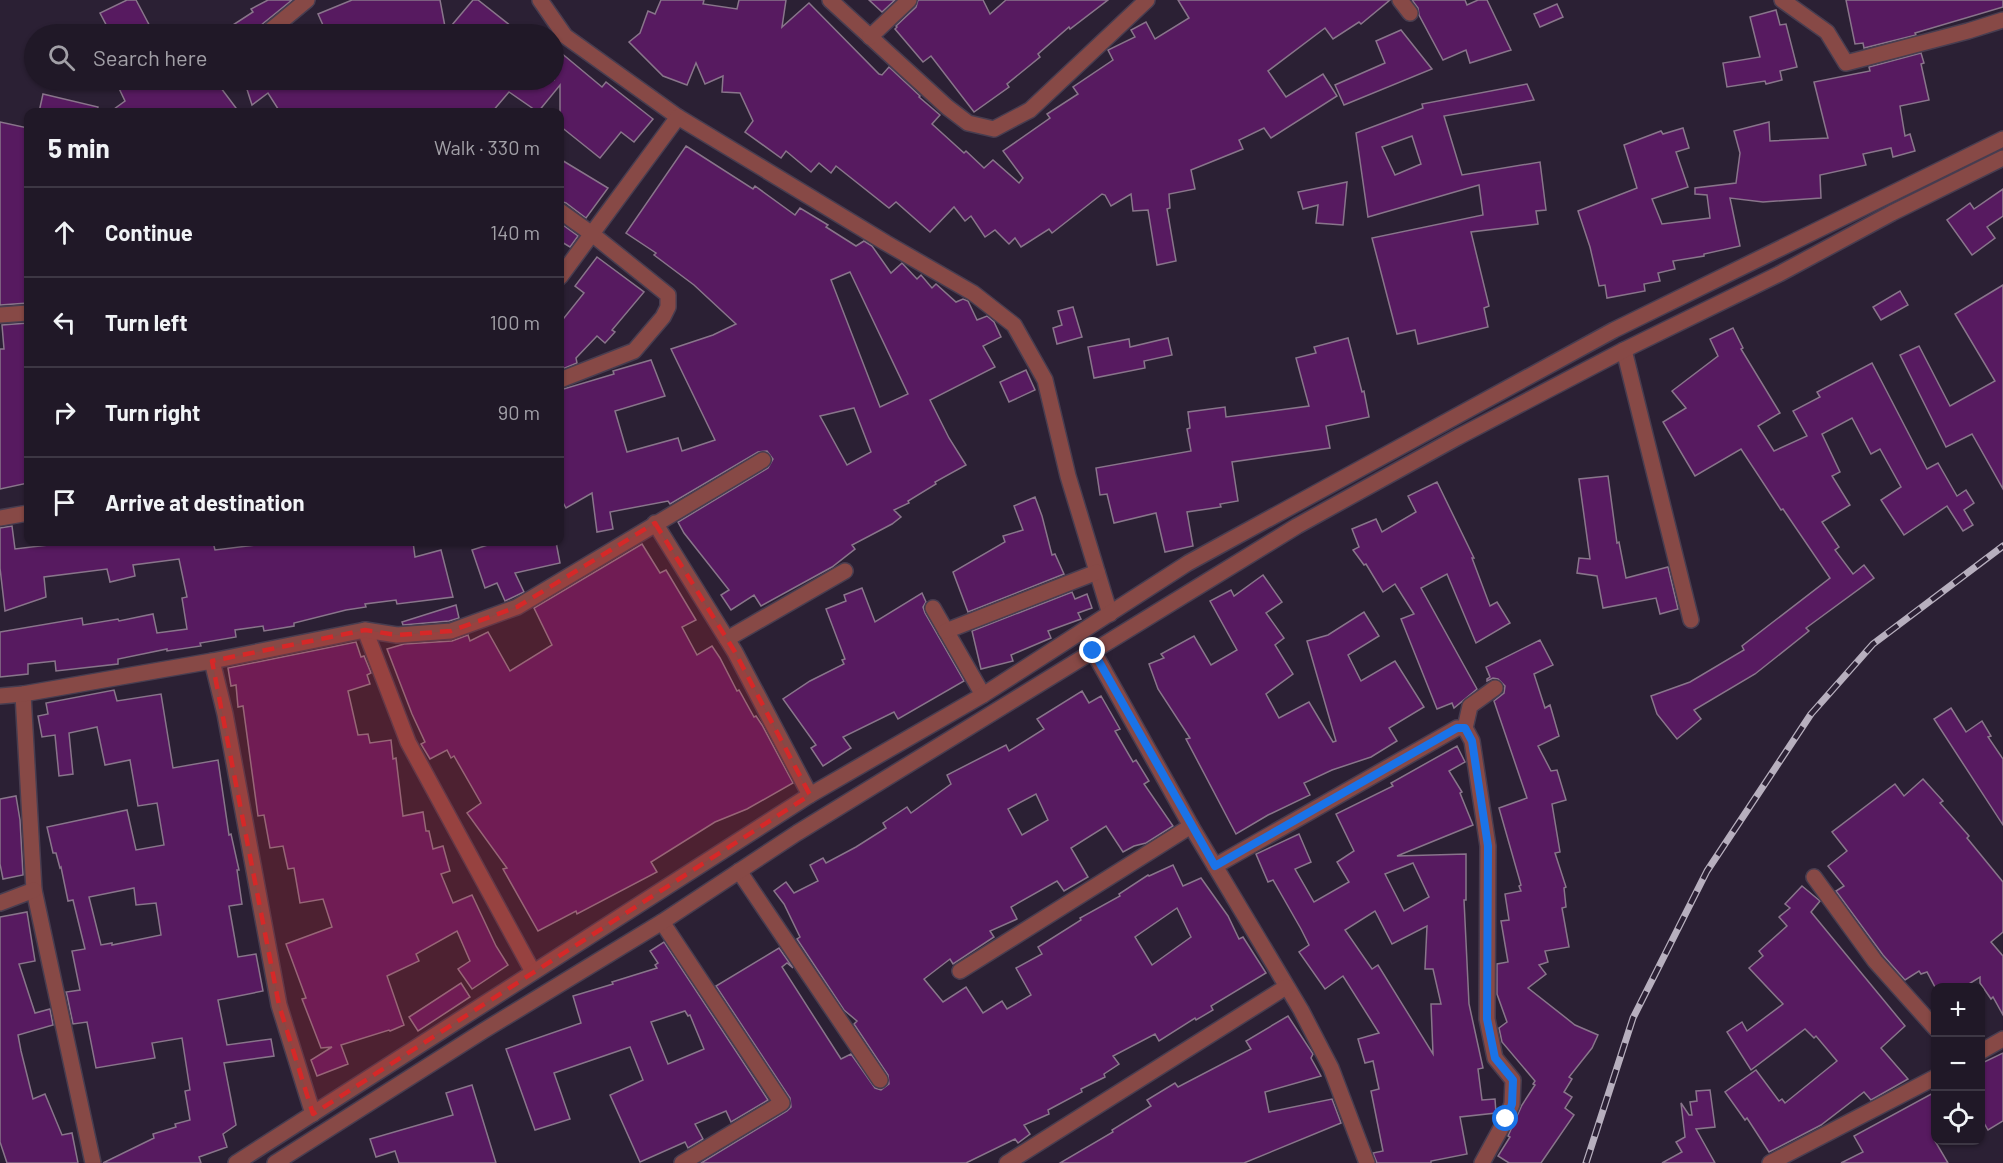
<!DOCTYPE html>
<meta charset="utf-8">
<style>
body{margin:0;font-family:Barlow,sans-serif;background:#28212f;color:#f1f3f6}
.controls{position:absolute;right:18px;bottom:18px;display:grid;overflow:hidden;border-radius:12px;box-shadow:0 2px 4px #0004}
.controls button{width:54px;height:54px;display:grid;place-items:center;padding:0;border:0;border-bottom:2px solid #3d3744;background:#201827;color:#f1f3f6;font:30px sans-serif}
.stop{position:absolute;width:18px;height:18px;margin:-14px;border:4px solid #1a73e8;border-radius:50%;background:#fff}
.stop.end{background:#1a73e8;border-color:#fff;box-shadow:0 2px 6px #0008}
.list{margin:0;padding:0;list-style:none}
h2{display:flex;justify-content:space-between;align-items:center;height:78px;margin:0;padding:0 24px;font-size:26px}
h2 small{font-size:20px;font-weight:400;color:#a2a0a7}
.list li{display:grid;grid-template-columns:39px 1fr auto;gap:18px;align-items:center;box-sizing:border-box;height:90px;padding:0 24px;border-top:2px solid #3d3744}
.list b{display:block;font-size:22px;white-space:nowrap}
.list em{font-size:20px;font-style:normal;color:#a2a0a7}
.icon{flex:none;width:33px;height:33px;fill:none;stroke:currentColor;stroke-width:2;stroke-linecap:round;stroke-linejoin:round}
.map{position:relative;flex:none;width:2003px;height:1163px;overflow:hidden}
.search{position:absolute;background:#201827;box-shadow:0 2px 4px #0004;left:24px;top:24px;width:540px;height:66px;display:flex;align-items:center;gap:15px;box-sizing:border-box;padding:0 21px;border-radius:33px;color:#a2a0a7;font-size:22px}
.panel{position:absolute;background:#201827;box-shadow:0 2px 4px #0004;left:24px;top:108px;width:540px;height:438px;border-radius:12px}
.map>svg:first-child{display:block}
.building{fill:#571a60;stroke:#89758b;stroke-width:1.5;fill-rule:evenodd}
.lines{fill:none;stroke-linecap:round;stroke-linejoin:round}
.minor-casing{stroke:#483d50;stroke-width:18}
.minor{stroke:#874946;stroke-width:15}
.rail-casing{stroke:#b7afbe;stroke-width:7}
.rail{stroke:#2b2034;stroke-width:4.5;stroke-dasharray:14;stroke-linecap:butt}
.route{stroke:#1a73e8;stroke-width:8}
.marked{fill:#d62828;fill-opacity:0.2;stroke:#d62828;stroke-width:4.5;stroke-dasharray:12 8;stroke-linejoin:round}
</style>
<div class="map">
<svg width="2003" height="1163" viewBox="0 0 2003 1163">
<rect width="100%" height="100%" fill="#2b2034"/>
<g class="building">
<polygon points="127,0 136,0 154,34 111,34 100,13"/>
<polygon points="268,0 292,0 260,26 256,34 219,34 253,12 251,9"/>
<polygon points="352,0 440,0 446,32 473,0 478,0 521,34 327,34 318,14"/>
<polygon points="661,0 704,0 703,4 737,9 739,0 786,0 782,27 809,3 879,74 882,75 889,67 920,96 919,97 940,115 932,124 964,153 966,151 984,168 993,160 1019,183 1023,178 1003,151 1050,118 1047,114 1078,94 1073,87 1113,60 1108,50 1135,37 1131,30 1146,22 1155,39 1189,18 1178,0 1390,0 1361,24 1359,22 1333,39 1325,28 1268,71 1286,97 1323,74 1337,96 1271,138 1264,128 1239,140 1243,149 1191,170 1195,189 1169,194 1170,208 1167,209 1176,261 1157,265 1148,210 1133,211 1131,194 1111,206 1105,195 1102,194 1052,233 1049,229 1021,247 1015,238 1009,244 995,230 985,237 971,216 965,221 954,207 930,232 896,202 889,208 836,166 831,173 819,163 811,172 786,151 781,158 745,132 753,121 740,93 722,92 723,76 705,84 696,63 687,85 663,76 629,42 640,33 648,11 655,14"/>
<polygon points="869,0 895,0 882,12"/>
<polygon points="918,0 983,0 990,14 1006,0 1108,0 1070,29 1069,27 1038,54 1040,57 1007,84 1009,87 974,112 931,56 923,62 895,29 897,27 896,26 916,7"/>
<polygon points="1412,0 1465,0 1467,5 1478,0 1487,0 1511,50 1470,63 1466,50 1443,60 1419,15 1418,8"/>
<polygon points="1846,0 2003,0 2003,7 1915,33 1916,35 1864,48 1863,43 1855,44"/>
<polygon points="1557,4 1563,17 1540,27 1534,14"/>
<polygon points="1776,10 1780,25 1786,24 1797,67 1780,71 1782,80 1766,84 1765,81 1727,87 1723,63 1760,57 1750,17"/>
<polygon points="1401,30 1432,69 1344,105 1335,85 1385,63 1376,41"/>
<polygon points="554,47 602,87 606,82 653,119 634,142 621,132 600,158 560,126 560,85 538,112 509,92 492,112 280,112 268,93 252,105 244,80 554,80"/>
<polygon points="1921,53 1924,63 1921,64 1929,100 1900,106 1905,136 1910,134 1915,151 1893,157 1891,148 1863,154 1866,165 1820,175 1821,198 1763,202 1730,198 1740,246 1704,254 1704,256 1673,261 1675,269 1658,273 1660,281 1644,284 1645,291 1607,298 1605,285 1599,286 1590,247 1578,211 1637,188 1624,145 1661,131 1663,134 1683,128 1689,148 1676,152 1688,187 1652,199 1662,224 1710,218 1707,195 1695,194 1695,188 1736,183 1740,153 1734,131 1769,122 1770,141 1828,138 1814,82 1870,71 1869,67"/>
<polygon points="115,80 215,80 239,112 110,112 125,101"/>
<path d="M1527 84 1534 100 1444 116 1462 175 1540 162 1546 210 1536 211 1538 224 1471 232 1489 306 1484 308 1488 327 1418 344 1415 330 1397 334 1372 238 1483 215 1479 185 1368 217 1356 133 1423 108 1422 104ZM1412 136 1421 164 1395 175 1382 147Z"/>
<polygon points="43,94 98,107 97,112 39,112"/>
<polygon points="0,122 28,128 28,303 0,305"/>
<path d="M686 146 753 189 755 186 795 215 800 208 828 225 826 227 856 246 864 241 872 246 891 273 902 263 917 279 921 275 932 288 936 284 956 302 963 299 968 301 977 320 987 316 994 322 1001 337 983 346 995 367 930 400 949 438 966 465 935 482 936 484 908 501 909 503 894 510 901 517 892 524 852 545 855 549 832 567 761 606 754 595 731 610 721 595 729 590 684 533 678 522 768 468 773 459 767 451 758 452 670 504 668 501 610 512 613 529 597 532 592 493 566 508 560 497V390L614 374 613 371 651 360 665 396 615 411 627 452 678 438 682 451 715 440 671 349 713 335 736 324 694 285 654 255 656 253 626 233ZM850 272 908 394 880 407 831 280ZM854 408 871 452 847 465 820 416Z"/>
<polygon points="560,159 608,188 586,218 566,203 560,201"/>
<polygon points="1347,182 1343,225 1316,223 1318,205 1303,209 1298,192"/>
<polygon points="2003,189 2003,216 1987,227 1995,238 1972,255 1947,220 1970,203 1974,209"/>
<polygon points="560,223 578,236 570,247 560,241"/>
<polygon points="597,257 644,292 612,330 615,332 605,343 597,336 576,358 577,363 560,370 560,323 584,293 575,286"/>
<polygon points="2003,285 2003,489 1972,434 1946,447 1900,355 1919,346 1950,406 1995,381 1955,314"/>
<polygon points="1900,291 1908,305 1881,320 1873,307"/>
<polygon points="1073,307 1082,337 1057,344 1053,328 1062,325 1058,311"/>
<polygon points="28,323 28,483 0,489 0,349 4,349 2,325"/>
<polygon points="1733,328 1743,348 1741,349 1780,413 1758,426 1774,451 1807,436 1793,411 1820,397 1817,392 1872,363 1927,469 1938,463 1957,496 1966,490 1974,503 1964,510 1973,525 1963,531 1947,506 1904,535 1881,500 1901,487 1880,449 1871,454 1852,418 1822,434 1840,472 1832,476 1850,505 1822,522 1839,547 1835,550 1853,574 1864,565 1874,578 1806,628 1809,631 1755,674 1694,710 1701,719 1677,739 1657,714 1651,696 1690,682 1744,650 1742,646 1830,578 1783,509 1781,510 1741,449 1695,476 1663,422 1686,408 1672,391 1718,356 1710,339"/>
<polygon points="1168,338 1172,355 1144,361 1145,368 1094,378 1088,347 1129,339 1130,347"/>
<polygon points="1348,338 1362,392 1364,391 1369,417 1326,426 1330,448 1232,462 1238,501 1220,504 1221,507 1187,512 1193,546 1165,552 1156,513 1114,523 1107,494 1100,495 1096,468 1191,451 1187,429 1190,428 1188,412 1225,407 1226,417 1309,406 1296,358 1316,353 1314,347"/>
<polygon points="1026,370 1035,390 1009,402 1000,382"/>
<polygon points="1608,476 1617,543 1619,542 1626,578 1668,567 1678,609 1660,614 1656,598 1603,608 1597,576 1577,573 1579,558 1590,559 1579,479"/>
<polygon points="1437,482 1474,558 1472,558 1490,606 1497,602 1510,623 1476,643 1447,574 1421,588 1477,689 1454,708 1452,703 1437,709 1401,619 1414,614 1395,584 1383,592 1366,564 1364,565 1353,550 1359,547 1352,529 1376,519 1382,532 1416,512 1408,496"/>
<polygon points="1035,497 1042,516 1052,555 1055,554 1064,574 968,612 953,572 1005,542 1003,536 1023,530 1014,506"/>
<polygon points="12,526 15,549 48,545 48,542 213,542 215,550 280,542 413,542 415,557 441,550 453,597 397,604 396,600 365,604 366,607 346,610 294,623 294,626 264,631 263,626 235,630 236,637 200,643 201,646 167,651 167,649 118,659 118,664 56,671 55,661 28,664 28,674 0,677 0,632 82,618 83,625 118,619 119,621 153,614 157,633 187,629 182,598 187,597 179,559 133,565 135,576 110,582 107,569 44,577 46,597 5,611 0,568 0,528"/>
<polygon points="497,542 556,542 560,563 515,573 524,592 505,601 497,583 485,588 472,550"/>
<polygon points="642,544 660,573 666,570 696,620 682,627 697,655 712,646 720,658 737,691 739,690 754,717 756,716 762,725 793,783 747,809 715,822 651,862 657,872 577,914 576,911 538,931 503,869 507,868 467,813 481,803 454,756 451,758 447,750 430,759 421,744 425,742 412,714 387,649 404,644 452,641 468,635 470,641 488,632 510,671 552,645 534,608"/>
<polygon points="1263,575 1282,602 1266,613 1284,638 1275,645 1293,674 1266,694 1279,718 1309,702 1333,742 1336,741 1307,641 1328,635 1364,612 1379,636 1348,655 1361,681 1395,661 1424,707 1389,728 1397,741 1371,757 1332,770 1304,783 1310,795 1268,815 1236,834 1186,739 1190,738 1158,689 1149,664 1164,658 1161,654 1194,636 1211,665 1237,650 1210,601 1231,590 1234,596"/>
<polygon points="862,588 875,622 922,593 926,602 923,607 925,613 964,681 898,719 894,712 843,737 851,748 823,766 811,748 816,745 783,699 810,681 844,664 842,660 845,659 826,609 846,601 844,595"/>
<polygon points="1072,592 1075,599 1087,594 1092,608 1078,613 1081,619 1048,631 1051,638 1011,655 1013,661 981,669 972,631"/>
<polygon points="456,605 459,618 449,621 403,625 402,622"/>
<polygon points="1540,640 1553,665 1534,674 1545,708 1550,705 1559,736 1538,746 1551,771 1557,770 1566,800 1552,804 1560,852 1555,853 1566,887 1564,888 1566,907 1562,908 1569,947 1545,951 1548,962 1539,965 1546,974 1528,988 1575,1025 1598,1035 1592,1048 1569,1077 1572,1079 1564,1092 1572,1097 1565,1108 1574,1115 1541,1163 1509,1163 1498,1156 1510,1137 1508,1136 1522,1105 1535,1085 1533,1084 1535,1081 1502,1042 1499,1028 1507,1022 1497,994 1497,964 1508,962 1501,921 1509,920 1505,894 1521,891 1519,886 1521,885 1499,808 1527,798 1494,701 1504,693 1505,686 1498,679 1493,678 1487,681 1487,679 1490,677 1486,667"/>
<polygon points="356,642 361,657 364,656 371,673 367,675 370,684 348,691 358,735 368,734 370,743 391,740 393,759 396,758 403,816 423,812 426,831 429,831 433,849 443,846 450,871 441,874 453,903 472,895 496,946 508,965 472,989 458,969 470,961 457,931 416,954 419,961 387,976 404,1025 390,1031 389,1030 341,1045 348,1064 317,1076 311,1060 332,1047 321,1048 302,999 306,998 286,944 332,927 323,899 300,903 294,868 288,869 283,846 270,848 264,815 258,816 243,706 238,707 236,685 231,686 228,668"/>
<path d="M114 690 117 701 161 694 173 768 218 760 229 835 231 834 239 870H237L242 904 229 906 238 957 256 954 263 991 218 1000 227 1045 271 1039 274 1056 224 1063 236 1125 223 1134 227 1147 199 1157 201 1163H103L154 1138 153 1134 176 1127 175 1124 190 1120 185 1091 190 1090 182 1038 152 1043 155 1058 96 1068 87 1022 73 1024 67 995 66 992 80 990 72 951 85 949 73 900 68 901 61 867 60 868 56 853H53L47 827 127 810 136 850 164 845 157 803 138 806 130 760 105 765 97 727 69 733 73 774 59 776 55 735 42 737 38 716 48 714 46 703ZM134 888 136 905 156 903 161 935 112 945V943L101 945 89 897Z"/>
<path d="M1082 691 1089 703 1101 696 1120 729 1115 731 1133 762 1136 760 1149 781 1144 784 1173 826 1146 843 1134 846 1123 852 1106 826 1071 848 1088 877 1064 891 1057 881 1011 907 1017 919 990 931 994 937 953 964 950 959 924 979 943 1002 966 987 983 1013 1002 1001 1007 1009 1031 995 1016 968 1042 954 1038 947 1081 920 1080 918 1120 896 1119 894 1148 875 1149 876 1173 865 1183 886 1201 878 1228 916 1239 939 1243 937 1266 973 1211 1006 1213 1010 1196 1020 1195 1018 1159 1041 1155 1034 1113 1056 1119 1064 1104 1074 1105 1077 1081 1089 1082 1092 1048 1110 1049 1114 1024 1125 1030 1134 1018 1143 1015 1139 966 1163H701L787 1111 791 1107 790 1098 716 986 779 948 793 968 787 963 782 967 841 1059 851 1054 875 1088 881 1090 889 1084 888 1075 854 1024 857 1021 844 1010 797 939 800 937 784 904 774 891 786 882 794 893 818 881 810 865 823 858 826 863 856 847 886 828 883 823 907 807 911 813 951 784 947 775 1006 745 1009 751 1044 729 1037 719ZM1036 794 1048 820 1022 835 1008 809ZM1177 908 1191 937 1152 965 1135 937Z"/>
<polygon points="1951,708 1966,732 1982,721 1991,736 1988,737 2003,759 2003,825 1934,719"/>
<path d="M1457 746 1465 762 1449 771 1462 792 1460 793 1473 825 1397 856 1466 854V900H1464L1469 1004 1483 1068 1478 1069 1482 1100 1495 1099 1496 1113 1460 1117 1467 1154 1431 1161V1163H1377L1373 1153 1383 1151 1371 1091 1379 1089 1373 1061 1365 1063 1358 1039 1379 1033 1343 976 1325 989 1299 952 1309 945 1301 929 1273 880 1268 882 1256 854 1299 834 1311 862 1295 869 1314 902 1349 882 1337 862 1354 851 1336 814 1393 786 1391 783ZM1413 863 1429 897 1404 911 1385 874ZM1375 911 1392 944 1427 926 1425 969H1433L1441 1004H1431L1433 1054 1378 965 1372 969 1345 930Z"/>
<polygon points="1923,779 1943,801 1940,803 1969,836 1967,838 2003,882 2003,932 1991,942 2003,956 2003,1015 1993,997 1991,999 1980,983 1980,977 1964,987 1935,987 1927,972 1921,974 1919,971 1905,980 1883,955 1836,891 1844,886 1828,866 1847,851 1832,832 1895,784 1904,796"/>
<polygon points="16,796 20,820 23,875 3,879 0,864 0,799"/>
<polygon points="1802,886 1820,901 1811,912 1905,1026 1881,1048 1908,1079 1871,1100 1864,1092 1821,1125 1769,1152 1747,1118 1745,1120 1725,1092 1756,1070 1779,1101 1782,1099 1785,1103 1837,1061 1816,1036 1814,1038 1805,1029 1751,1070 1727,1032 1742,1022 1747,1031 1783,1004 1749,968 1763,956 1759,951 1787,926 1779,917 1790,908 1785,904"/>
<polygon points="27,912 35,961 19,964 35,1013 50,1009 53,1025 18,1035 21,1051 33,1099 45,1094 62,1135 72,1133 78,1163 7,1163 0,1142 0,917"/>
<path d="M664 942 768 1100 731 1122 726 1111 695 1124 703 1139 688 1148 685 1142 640 1162 610 1095 643 1080 630 1047 554 1073 570 1119 535 1130 506 1049 581 1023 573 996 613 984 612 982 657 968 655 965 658 963 650 951ZM685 1011 688 1016 690 1015 704 1049 668 1064 651 1022Z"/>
<polygon points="461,983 470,997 418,1031 409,1017"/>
<polygon points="1288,1016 1313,1054 1311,1058 1321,1076 1265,1092 1269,1112 1332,1099 1341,1123 1244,1163 1060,1163 1113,1132 1112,1130 1151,1106 1147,1100 1175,1083 1178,1087 1251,1049 1246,1041"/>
<polygon points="2003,1053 2003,1121 1988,1130 1980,1116 1980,1064"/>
<polygon points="472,1085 496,1163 399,1163 395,1151 376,1157 370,1139 453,1115 446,1093"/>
<polygon points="1710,1090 1715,1127 1696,1129 1715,1163 1662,1163 1682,1152 1676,1142 1685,1137 1681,1103 1689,1115 1692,1115 1690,1102 1697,1101 1696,1091"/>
<polygon points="1935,1092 1935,1141 1948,1163 1841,1163 1863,1152 1854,1136"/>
</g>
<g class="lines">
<g class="minor-casing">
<g id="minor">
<polyline points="540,0 565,36 678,117 886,243 973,293 1014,325 1045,380 1068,476 1110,614"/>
<polyline points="830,0 947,107 968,123 994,129 1030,110 1147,0"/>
<polyline points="1400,0 1410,13"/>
<polyline points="1782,0 1827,32 1846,63 1968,31 2003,20"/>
<polyline points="266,34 307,0"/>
<polyline points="870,37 909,0"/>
<polyline points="560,211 592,234 668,295 668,307 663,317 634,351 560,380"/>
<polyline points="560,277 678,117"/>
<polyline points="0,315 28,313"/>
<polyline points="1624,350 1691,620"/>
<polyline points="0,518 28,513"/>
<polyline points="655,523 735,652 810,795"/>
<polyline points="933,608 983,695"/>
<polyline points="365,630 408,742 533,972"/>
<polyline points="946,631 1097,572"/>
<polyline points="727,639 845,571"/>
<polyline points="1093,651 1191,826 1301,1010 1331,1068 1367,1163"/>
<polyline points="212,661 225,714 279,1005 313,1114"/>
<polyline points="23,694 34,890 93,1163"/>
<polyline points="0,696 23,694 212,661 365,630 397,635 451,631 517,607 763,460"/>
<polyline points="1215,866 1457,728 1465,728"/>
<polyline points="739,871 880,1080"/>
<polyline points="1814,877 1875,961 1936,1029"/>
<polyline points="0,903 34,890"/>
<polyline points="662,922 782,1103 682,1163"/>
<polyline points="960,971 1191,826"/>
<polyline points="1980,1052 2003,1039"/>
<polyline points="236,1163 810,795 983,695 1188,563 1614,330 2003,139"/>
<polyline points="275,1163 483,1031 662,922 797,833 1297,526 1458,437 1624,350 1779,274 1892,213 2003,158"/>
<polyline points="1007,1163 1286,987"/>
<polyline points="1482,1163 1506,1119 1512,1104 1513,1080 1495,1058 1487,1019 1488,846 1472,741 1465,728 1470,706 1495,688"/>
<polyline points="1770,1163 1936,1077"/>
</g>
</g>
<use href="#minor" class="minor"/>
<g class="rail-casing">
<polyline id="rail" points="1586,1163 1633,1018 1707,871 1811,714 1873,644 2003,546"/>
</g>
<use href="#rail" class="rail"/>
</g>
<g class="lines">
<polyline class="route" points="1093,651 1215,866 1457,728 1465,728 1472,741 1488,846 1487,1019 1495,1058 1513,1080 1512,1104 1506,1119"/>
</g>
<path class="marked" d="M655 523 735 652 810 795 313 1114 279 1005 212 661 365 630 397 635 451 631 517 607Z"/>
</svg>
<div class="controls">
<button>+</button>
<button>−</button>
<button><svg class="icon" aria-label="locate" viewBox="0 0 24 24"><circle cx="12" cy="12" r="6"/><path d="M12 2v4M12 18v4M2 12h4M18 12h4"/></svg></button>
</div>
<div class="stop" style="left:1506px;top:1119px"></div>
<div class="stop end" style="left:1093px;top:651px"></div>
<div class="search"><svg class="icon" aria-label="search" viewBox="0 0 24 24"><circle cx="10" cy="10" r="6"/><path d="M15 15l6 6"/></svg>Search here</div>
<section class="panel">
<h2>5 min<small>Walk · 330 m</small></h2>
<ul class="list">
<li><svg class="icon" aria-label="ahead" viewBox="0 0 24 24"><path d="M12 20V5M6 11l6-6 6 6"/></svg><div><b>Continue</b></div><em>140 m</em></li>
<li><svg class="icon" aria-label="left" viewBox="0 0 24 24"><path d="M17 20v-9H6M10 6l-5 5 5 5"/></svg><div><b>Turn left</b></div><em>100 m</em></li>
<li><svg class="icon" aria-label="right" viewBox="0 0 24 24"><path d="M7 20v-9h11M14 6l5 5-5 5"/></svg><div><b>Turn right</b></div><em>90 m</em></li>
<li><svg class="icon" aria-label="arrive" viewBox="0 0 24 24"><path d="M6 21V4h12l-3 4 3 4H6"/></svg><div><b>Arrive at destination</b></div></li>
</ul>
</section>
</div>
